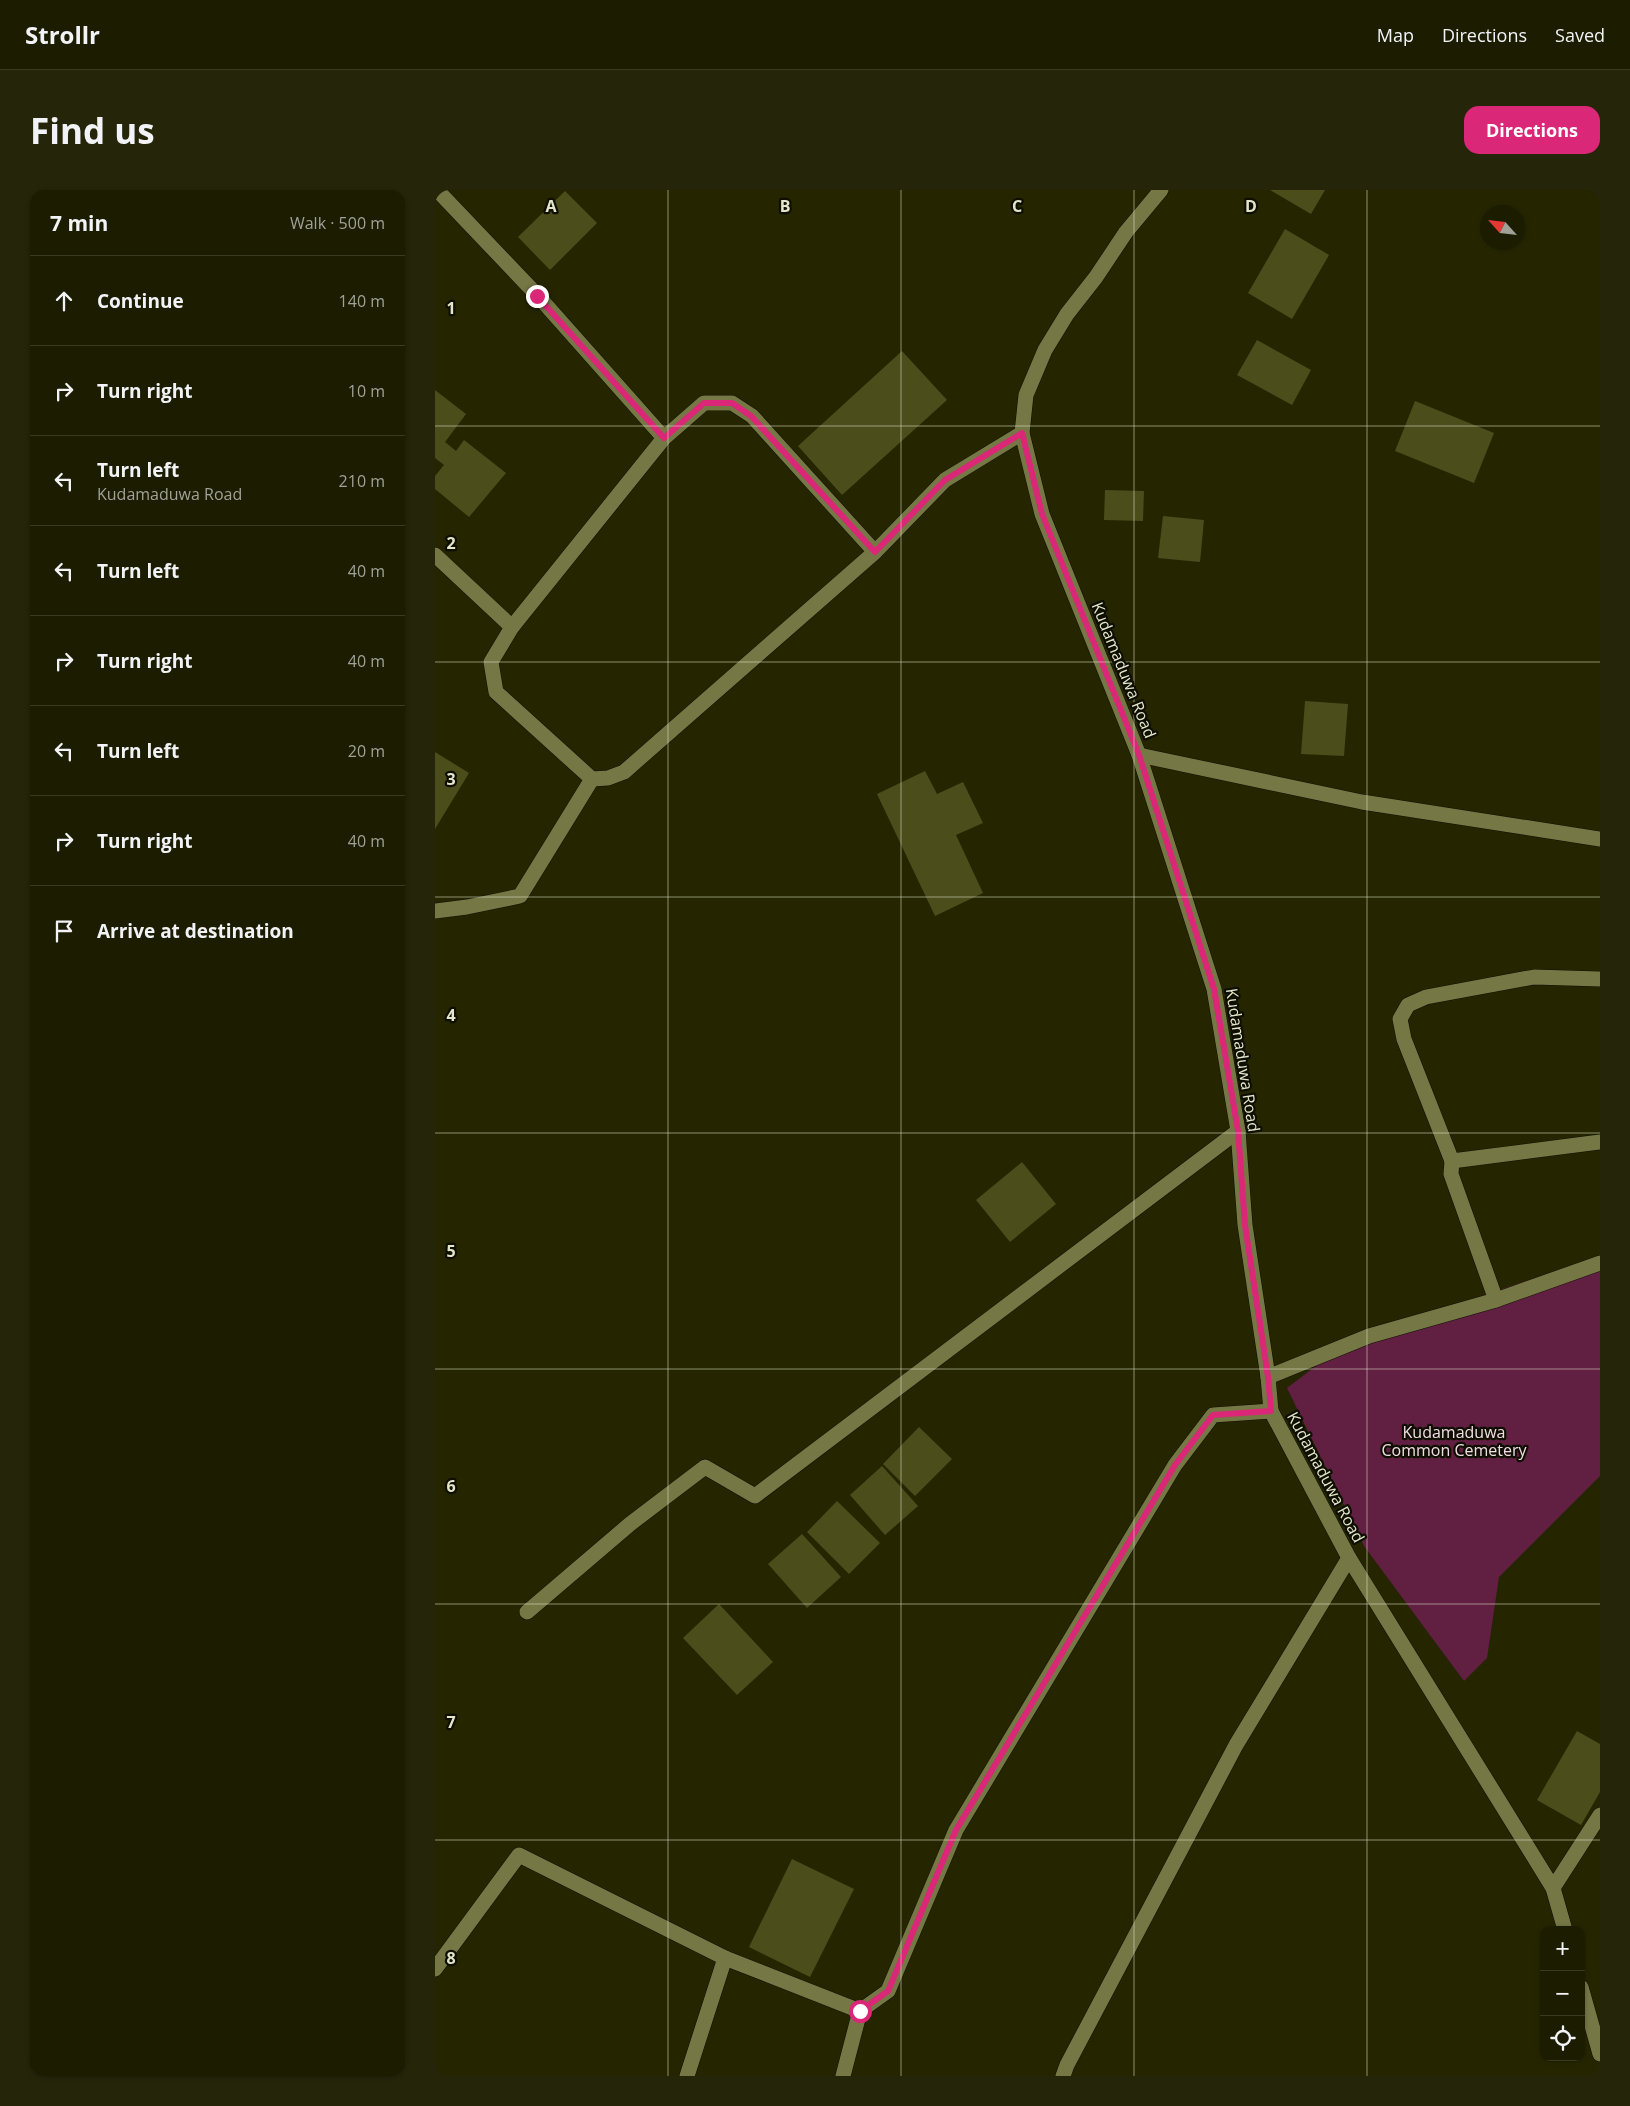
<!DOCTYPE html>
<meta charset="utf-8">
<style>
body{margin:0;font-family:"Open Sans",sans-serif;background:#25250a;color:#f1f3f6}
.controls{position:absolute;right:15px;bottom:15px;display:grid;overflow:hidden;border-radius:10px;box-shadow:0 1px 4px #0004}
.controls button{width:45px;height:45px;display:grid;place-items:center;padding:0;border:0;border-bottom:1px solid #3a3a22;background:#1c1c00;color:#f1f3f6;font:25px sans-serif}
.compass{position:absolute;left:1045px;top:15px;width:45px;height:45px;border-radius:50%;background:#1c1c00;box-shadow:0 1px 4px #0004;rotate:297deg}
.stop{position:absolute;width:15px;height:15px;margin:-11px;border:4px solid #db2777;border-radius:50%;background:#fff}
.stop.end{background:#db2777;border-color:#fff;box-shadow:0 1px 5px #0008}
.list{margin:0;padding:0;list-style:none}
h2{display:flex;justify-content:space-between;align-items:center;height:65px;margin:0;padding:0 20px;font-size:21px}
h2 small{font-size:16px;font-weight:400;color:#a0a199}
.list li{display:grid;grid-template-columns:32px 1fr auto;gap:15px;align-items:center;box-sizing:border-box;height:90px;padding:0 20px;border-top:1px solid #3a3a22}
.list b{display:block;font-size:19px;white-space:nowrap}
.list p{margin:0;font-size:16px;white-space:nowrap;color:#a0a199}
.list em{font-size:16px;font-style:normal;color:#a0a199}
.icon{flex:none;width:28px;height:28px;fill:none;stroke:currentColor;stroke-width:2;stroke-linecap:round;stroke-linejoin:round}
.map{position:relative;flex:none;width:1165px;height:1886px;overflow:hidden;border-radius:15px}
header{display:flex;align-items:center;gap:30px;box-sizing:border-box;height:70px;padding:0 25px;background:#1c1c00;border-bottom:1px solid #3a3a22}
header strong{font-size:24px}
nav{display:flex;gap:28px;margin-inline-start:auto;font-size:18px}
.intro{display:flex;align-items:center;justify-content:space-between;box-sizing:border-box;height:120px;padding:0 30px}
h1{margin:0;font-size:35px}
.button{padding:12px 22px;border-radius:15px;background:#db2777;color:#fff;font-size:18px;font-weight:700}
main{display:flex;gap:30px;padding:0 30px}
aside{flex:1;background:#1c1c00;border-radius:15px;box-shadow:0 1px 4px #0004}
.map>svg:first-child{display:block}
.green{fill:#611f42}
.building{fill:#4b4d1b}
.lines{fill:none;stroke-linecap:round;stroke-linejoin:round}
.street-casing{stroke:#0e0f00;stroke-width:16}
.secondary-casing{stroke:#0e0f00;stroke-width:16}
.street{stroke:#757745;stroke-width:15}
.secondary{stroke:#757745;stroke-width:15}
.route{stroke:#db2777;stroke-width:6}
.grid{fill:none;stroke:#e4e6cc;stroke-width:1;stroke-opacity:0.55}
.labels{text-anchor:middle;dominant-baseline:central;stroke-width:4.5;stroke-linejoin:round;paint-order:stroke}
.street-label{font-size:16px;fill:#e4e6cc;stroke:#0e0f00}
.park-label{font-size:16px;fill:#f3dce6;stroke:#0e0f00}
.grid-label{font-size:16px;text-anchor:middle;font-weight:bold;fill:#e4e6cc;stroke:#0e0f00;stroke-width:4.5;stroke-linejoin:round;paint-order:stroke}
</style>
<header>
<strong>Strollr</strong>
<nav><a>Map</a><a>Directions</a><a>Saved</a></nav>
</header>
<div class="intro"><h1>Find us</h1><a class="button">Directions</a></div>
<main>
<aside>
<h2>7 min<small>Walk · 500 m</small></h2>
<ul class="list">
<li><svg class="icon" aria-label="ahead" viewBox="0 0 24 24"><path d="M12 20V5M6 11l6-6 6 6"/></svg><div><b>Continue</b></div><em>140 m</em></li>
<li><svg class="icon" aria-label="right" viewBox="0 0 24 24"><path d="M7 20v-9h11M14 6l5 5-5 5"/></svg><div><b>Turn right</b></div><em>10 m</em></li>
<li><svg class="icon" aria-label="left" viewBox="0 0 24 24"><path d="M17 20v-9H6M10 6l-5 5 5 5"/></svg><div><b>Turn left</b><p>Kudamaduwa Road</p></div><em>210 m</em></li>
<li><svg class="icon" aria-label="left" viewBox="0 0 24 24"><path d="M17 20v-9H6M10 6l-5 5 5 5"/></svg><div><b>Turn left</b></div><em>40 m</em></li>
<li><svg class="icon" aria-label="right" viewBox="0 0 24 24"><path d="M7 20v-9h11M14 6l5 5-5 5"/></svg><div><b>Turn right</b></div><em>40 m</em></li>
<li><svg class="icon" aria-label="left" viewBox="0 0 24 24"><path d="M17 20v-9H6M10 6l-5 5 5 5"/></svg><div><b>Turn left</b></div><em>20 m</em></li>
<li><svg class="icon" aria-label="right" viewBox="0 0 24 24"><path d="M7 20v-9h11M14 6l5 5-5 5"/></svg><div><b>Turn right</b></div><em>40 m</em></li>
<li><svg class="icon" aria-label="arrive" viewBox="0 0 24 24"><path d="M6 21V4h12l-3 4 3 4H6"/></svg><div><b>Arrive at destination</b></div></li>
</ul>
</aside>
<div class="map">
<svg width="1165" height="1886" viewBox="0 0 1165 1886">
<rect width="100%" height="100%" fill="#252600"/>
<polygon class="green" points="1165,1066 1165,1286 1064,1387 1052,1468 1029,1491 929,1356 852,1198 881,1176 891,1158"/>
<g class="building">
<polygon points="835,0 890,0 876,24"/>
<polygon points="130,1 162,33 115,80 83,47"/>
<polygon points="850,39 894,65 857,129 813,103"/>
<polygon points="822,150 876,180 857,215 802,185"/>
<polygon points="467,161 512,210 407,305 363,256"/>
<polygon points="0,200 31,224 10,252 21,261 29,250 71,283 34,327 0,299 0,286 9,275 0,268"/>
<polygon points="980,211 1059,243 1039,293 960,261"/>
<polygon points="670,300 709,301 708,331 669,330"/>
<polygon points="728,326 769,330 765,372 723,368"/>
<polygon points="870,511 913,514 909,566 866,564"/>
<polygon points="0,562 34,583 0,639"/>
<polygon points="490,581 502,604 528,592 548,633 521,645 548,703 500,726 442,604"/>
<polygon points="587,972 621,1014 575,1052 541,1010"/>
<polygon points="484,1237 517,1269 480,1306 448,1274"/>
<polygon points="447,1276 483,1316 450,1345 415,1305"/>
<polygon points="402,1311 445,1353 414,1384 372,1342"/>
<polygon points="367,1344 406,1387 372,1418 333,1374"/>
<polygon points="284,1414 338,1472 302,1505 248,1448"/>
<polygon points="1142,1541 1165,1554 1165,1602 1146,1635 1102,1610"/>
<polygon points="357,1669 419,1699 375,1787 314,1757"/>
</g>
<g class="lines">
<g class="street-casing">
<g id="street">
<polyline points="2,0 103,106 229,248"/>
<polyline points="0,365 77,437 56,472 61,502 157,589 173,588 189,582 440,362 510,290 587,243"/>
<polyline points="77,437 229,248 269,213 297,213 317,226 440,362"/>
<polyline points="704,565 927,612 1165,649"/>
<polyline points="0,721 32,717 85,706 157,589"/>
<polyline points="1017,971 969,849 965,829 973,815 991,807 1099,787 1165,789"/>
<polyline points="1061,1110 1016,984 1017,971 1165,952"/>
<polyline points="833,1187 934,1146 1061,1110 1165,1073"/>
<polyline points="92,1422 195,1334 270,1277 320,1306 803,941"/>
<polyline points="1118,1698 1165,1625"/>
<polyline points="0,1779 84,1665 290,1768 425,1821 453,1801 521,1640 740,1275 778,1225 836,1221"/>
<polyline points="252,1886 290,1768"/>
<polyline points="408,1886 425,1821"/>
<polyline points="628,1886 632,1875 801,1555 914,1368"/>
</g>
</g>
<g class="secondary-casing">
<g id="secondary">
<polyline points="726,0 691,42 661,87 632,124 610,160 591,205 587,243 607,324 704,565 779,799 803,941 810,1035 833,1187 836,1221 914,1368 1118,1698 1130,1740"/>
<polyline points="1146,1797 1165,1864"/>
</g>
</g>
<use href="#street" class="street"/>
<use href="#secondary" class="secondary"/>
</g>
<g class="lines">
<polyline class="route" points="102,106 229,248 269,213 297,213 316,226 440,362 510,290 587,243 607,324 704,565 779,799 803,941 810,1035 833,1187 836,1221 778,1225 740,1275 521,1640 453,1801 425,1821"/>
</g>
<path class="grid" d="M233 0V1886M466 0V1886M699 0V1886M932 0V1886M0 236H1165M0 472H1165M0 707H1165M0 943H1165M0 1179H1165M0 1414H1165M0 1650H1165"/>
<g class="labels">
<g class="street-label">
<text transform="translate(689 480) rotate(68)">Kudamaduwa Road</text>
<text transform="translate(808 870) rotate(81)">Kudamaduwa Road</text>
<text transform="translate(891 1287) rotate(62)">Kudamaduwa Road</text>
</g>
<g class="park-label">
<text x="1019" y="1242">Kudamaduwa<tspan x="1019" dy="18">Common Cemetery</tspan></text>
</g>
</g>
<g class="grid-label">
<text x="116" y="22">A</text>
<text x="350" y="22">B</text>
<text x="582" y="22">C</text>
<text x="816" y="22">D</text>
<text x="16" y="124">1</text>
<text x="16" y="359">2</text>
<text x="16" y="595">3</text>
<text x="16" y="831">4</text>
<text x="16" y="1067">5</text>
<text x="16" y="1302">6</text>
<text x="16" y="1538">7</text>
<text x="16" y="1774">8</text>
</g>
</svg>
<div class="controls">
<button>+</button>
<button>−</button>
<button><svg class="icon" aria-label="locate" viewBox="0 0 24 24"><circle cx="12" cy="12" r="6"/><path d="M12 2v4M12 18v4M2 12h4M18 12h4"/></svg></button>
</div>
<svg class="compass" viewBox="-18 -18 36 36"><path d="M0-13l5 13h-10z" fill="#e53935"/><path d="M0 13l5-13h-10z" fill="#a0a199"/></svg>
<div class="stop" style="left:425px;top:1821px"></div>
<div class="stop end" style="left:102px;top:106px"></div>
</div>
</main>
